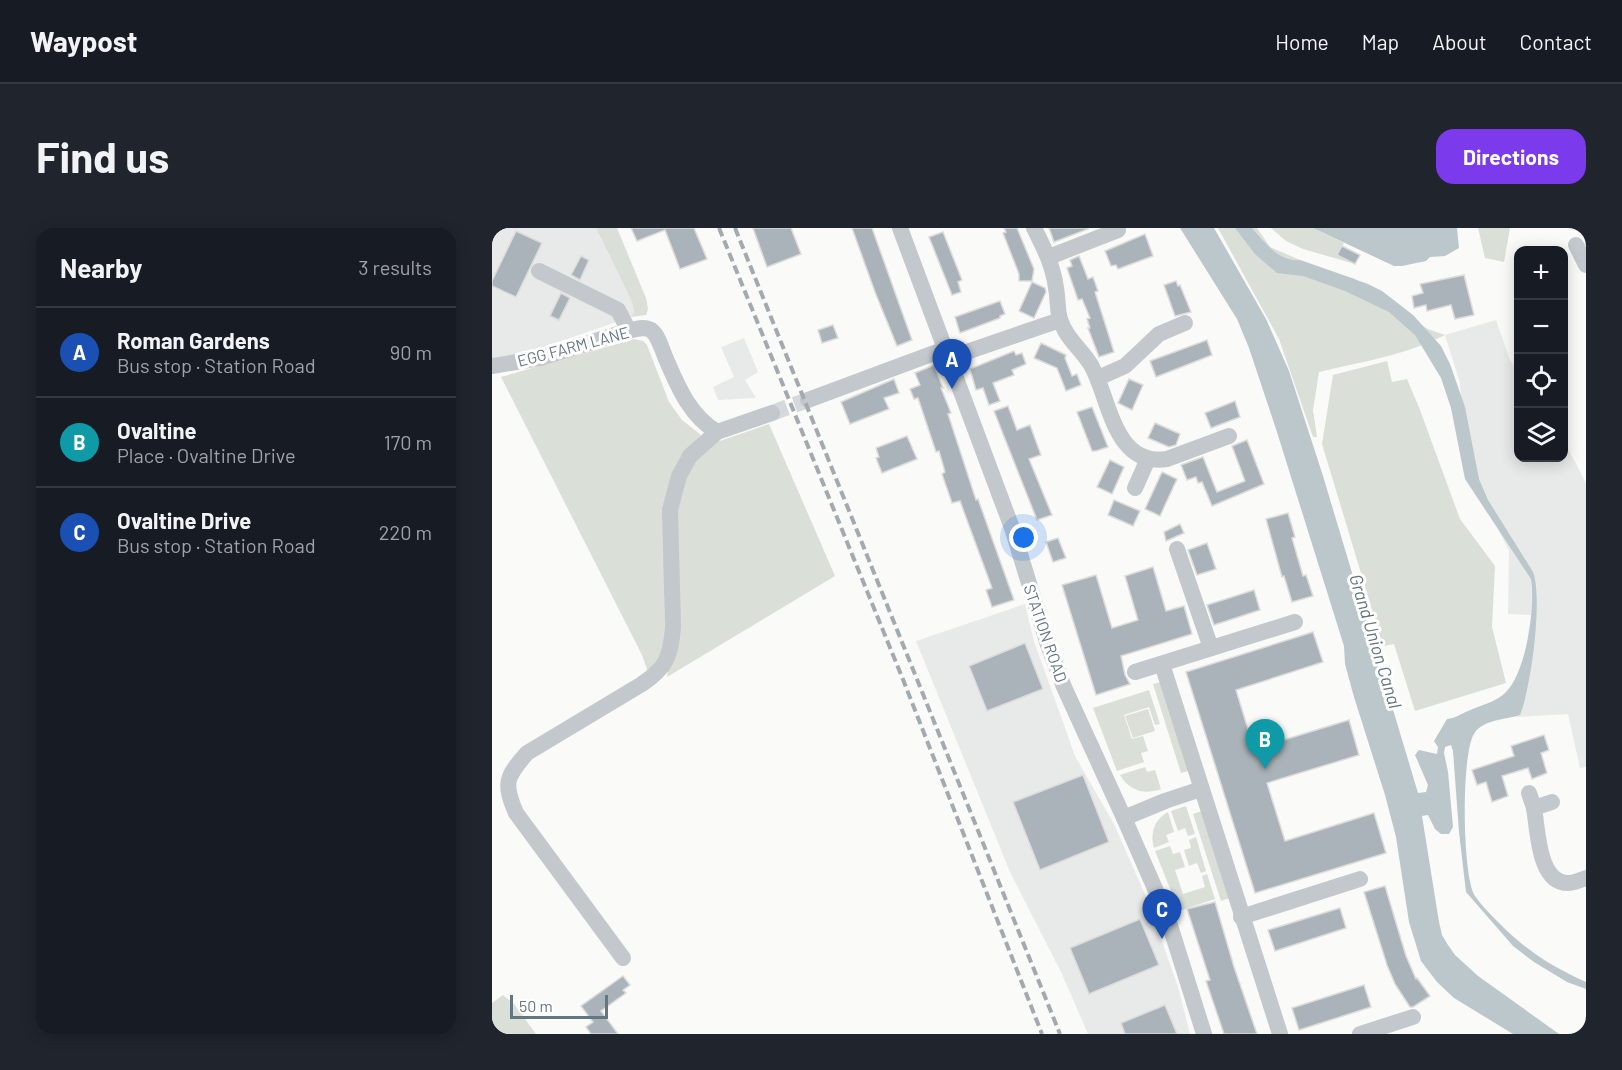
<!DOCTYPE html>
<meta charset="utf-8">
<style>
body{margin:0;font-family:Barlow,sans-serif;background:#20242c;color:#f1f3f6}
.controls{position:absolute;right:18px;top:18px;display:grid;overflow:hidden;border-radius:12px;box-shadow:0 3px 15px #0003}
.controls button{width:54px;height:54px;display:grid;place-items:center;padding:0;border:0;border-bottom:2px solid #363941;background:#171b24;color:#f1f3f6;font:30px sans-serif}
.scale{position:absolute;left:18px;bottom:15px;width:98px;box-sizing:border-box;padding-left:6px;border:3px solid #657683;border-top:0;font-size:16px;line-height:21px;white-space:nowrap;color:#657683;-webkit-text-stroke:4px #fff;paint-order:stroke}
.you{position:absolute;left:532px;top:310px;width:21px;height:21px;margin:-15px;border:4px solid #fff;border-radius:50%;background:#1a73e8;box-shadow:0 0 0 9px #1a73e833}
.badge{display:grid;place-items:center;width:39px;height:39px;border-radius:50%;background:#7c3aed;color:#fff;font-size:20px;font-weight:700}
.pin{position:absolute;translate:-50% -50px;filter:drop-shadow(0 2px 3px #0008)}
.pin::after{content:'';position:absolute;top:32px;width:21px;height:18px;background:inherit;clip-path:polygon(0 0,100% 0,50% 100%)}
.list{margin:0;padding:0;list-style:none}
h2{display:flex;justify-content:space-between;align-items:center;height:78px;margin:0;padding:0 24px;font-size:26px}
h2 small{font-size:20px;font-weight:400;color:#9ea1a6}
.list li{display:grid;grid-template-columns:39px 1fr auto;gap:18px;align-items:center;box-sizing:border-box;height:90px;padding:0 24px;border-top:2px solid #363941}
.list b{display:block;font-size:22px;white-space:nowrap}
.list p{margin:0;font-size:20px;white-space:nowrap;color:#9ea1a6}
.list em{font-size:20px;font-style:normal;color:#9ea1a6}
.icon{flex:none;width:33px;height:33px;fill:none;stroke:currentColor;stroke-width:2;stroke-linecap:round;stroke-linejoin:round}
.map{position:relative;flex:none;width:1094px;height:806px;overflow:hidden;border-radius:18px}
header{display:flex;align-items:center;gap:36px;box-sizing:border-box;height:84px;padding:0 30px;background:#171b24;border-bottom:2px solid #363941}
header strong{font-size:28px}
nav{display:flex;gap:33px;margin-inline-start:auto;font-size:21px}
.intro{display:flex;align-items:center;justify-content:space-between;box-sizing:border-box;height:144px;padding:0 36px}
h1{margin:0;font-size:42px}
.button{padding:15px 27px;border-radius:18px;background:#7c3aed;color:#fff;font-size:21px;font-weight:700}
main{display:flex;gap:36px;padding:0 36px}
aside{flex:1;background:#171b24;border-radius:18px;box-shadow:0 3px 15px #0003}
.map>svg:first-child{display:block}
.built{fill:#e8e9e9}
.green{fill:#dadfd7}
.water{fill:#bbc7cb}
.building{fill:#aab3b9;stroke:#dcdcda;stroke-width:1.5}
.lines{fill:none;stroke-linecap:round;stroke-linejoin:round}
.minor-tunnel{stroke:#d5d9db;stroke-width:16;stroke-dasharray:16 8;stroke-linecap:butt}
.minor{stroke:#c3c8cc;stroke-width:16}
.rail{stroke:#a2aab0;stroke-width:4;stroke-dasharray:9 4.5;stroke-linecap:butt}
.labels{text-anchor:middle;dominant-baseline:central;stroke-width:6;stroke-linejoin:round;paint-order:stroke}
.street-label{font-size:16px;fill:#657683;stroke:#fff}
.water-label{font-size:18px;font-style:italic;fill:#60757c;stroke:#fff}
</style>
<header>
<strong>Waypost</strong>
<nav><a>Home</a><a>Map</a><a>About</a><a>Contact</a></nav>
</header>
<div class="intro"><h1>Find us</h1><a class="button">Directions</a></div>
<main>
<aside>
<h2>Nearby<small>3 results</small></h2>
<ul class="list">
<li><span class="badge" style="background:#1a4fb4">A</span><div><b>Roman Gardens</b><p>Bus stop · Station Road</p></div><em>90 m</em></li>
<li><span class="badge" style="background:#0f9aa8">B</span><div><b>Ovaltine</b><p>Place · Ovaltine Drive</p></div><em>170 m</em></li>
<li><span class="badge" style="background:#1a4fb4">C</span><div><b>Ovaltine Drive</b><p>Bus stop · Station Road</p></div><em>220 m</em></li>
</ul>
</aside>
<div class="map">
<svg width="1094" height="806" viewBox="0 0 1094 806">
<rect width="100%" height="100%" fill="#fafaf8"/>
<g class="built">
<polygon points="0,0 104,0 140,74 142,84 139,89 37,124 0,130"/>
<polygon points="1004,92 1018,132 1026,144 1026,230 1072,230 1072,213 1094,255 1094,539 1088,540 1076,486 1024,489 1039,387 1016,386 1017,323 974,235 968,155 953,107"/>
<polygon points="252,110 266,144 253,152 264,170 226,172 221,159 242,149 229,119"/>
<polygon points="533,376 542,413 583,528 622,596 655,671 686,759 698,806 596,806 570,746 518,644 424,413"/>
</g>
<g class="green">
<polygon points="104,0 125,0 154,70 156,81 154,87 139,89 142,84 140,74"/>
<path d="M726 0H765L778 19 808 32 863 51 879 66 936 101 953 107C914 127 869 134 827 144L821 182 825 209H821L787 111Z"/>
<polygon points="779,0 821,0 852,15 845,27 863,36 811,21 794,13"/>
<polygon points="986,0 1018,0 1012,34 993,30"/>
<path d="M142 111 151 113 155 117 177 174 190 192 209 207C191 230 178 248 172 278L173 420 156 444 150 427 9 149Z"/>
<polygon points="895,133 900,154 915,151 928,182 968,291 1003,338 1000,399 1014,455 923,483 902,416 891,418 830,216 841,147"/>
<polygon points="277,196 343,348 175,449 177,437 181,294 192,244 222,215"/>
<polygon points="669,454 697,543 689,545 661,456"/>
<polygon points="657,462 668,496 663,497 657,479 632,487 640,511 651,508 656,523 649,525 652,534 625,543 601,480"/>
<polygon points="656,481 663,503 641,510 633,488"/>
<path d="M653 539 655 544 663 542 669 561C652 567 638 563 628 547Z"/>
<polygon points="694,578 703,606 696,608 693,600 686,603 679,583"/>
<polygon points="710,583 738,670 729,673 701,586"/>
<path d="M676 584 682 604 674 607 677 614 662 620C658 605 662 592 676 584Z"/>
<polygon points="704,609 714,643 709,645 705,635 697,638 692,622 699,620 697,612"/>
<polygon points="678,618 681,626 688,624 693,639 683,642 691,666 713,659 710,648 715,646 723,671 687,683 663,623"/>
<polygon points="11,767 22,776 44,806 0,806 0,775"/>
</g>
<g class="water">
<path d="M688 0H722L774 91 797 143 831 248 926 565 934 564 936 557 923 527 927 522 945 526 946 519 942 513 955 491C965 490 968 486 976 483 989 477 1002 475 1013 465 1034 446 1044 378 1039 351L973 251 959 180 949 150 923 107 897 84 853 63 811 48 785 45 763 26 743 0H760C772 14 788 35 808 32L876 56 890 63 921 87 949 118 958 136 973 179 987 251 996 272 1041 344C1051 371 1039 460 1028 487 1013 492 991 491 982 506 969 526 970 648 983 668 989 677 997 685 1004 692 1032 721 1058 738 1094 754V761L1075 754 1042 734 1021 718 974 664 967 604 961 523 959 517 953 519 952 525 956 544 961 599 957 606H949L943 601 936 587 930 588 947 694 950 707 956 717 963 727 986 748 1067 806H1021L962 770 945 754 929 733 917 694 904 609 893 567 862 469 853 436 852 418 784 201 757 120 745 91Z"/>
<polygon points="821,0 965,0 967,20 953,28 938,29 934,33 910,38 902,38"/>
</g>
<g class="building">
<polygon points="139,0 202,0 215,31 188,41 173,2 145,13"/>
<polygon points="261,0 299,0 309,26 275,39"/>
<polygon points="360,0 380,0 420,112 405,118 383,64"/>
<polygon points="512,0 525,0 542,41 540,53 527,53 527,46 511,5 514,4"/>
<polygon points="557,0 595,0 596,1 562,14"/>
<polygon points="24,3 50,15 24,69 0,58 0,53"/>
<polygon points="451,4 470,52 466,54 469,64 460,67 437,9"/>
<polygon points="653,6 661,28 626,41 624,37 619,38 613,23"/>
<polygon points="850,18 868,27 863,36 845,27"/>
<polygon points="89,28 97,32 88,52 79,47"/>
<polygon points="587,28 596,51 601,49 606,63 603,64 622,124 607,129 596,100 598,100 595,91 598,90 590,71 586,72 575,40 580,38 578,32"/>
<polygon points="972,47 982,87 963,91 959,77 935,83 934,77 922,80 920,68 931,65 928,56"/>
<polygon points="684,53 686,58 688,57 699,84 683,88 672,57"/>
<polygon points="540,54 553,60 554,64 542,90 527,83"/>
<polygon points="69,65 78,70 67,92 58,88"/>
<polygon points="508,73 513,86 508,88 508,90 468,105 463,89"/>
<polygon points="341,97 346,110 330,115 326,102"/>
<polygon points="715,112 720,127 664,149 658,133"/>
<polygon points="549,115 574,127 573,130 580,148 585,146 589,157 574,163 565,140 542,130"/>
<polygon points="522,123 524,127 530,125 534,136 520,142 522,147 501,155 508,173 497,177 491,160 484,162 478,141"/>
<polygon points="442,137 451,160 449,160 459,185 456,186 484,272 486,271 522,372 500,379 494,362 500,360 468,273 460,275 450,246 453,244 447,223 444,224 426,170 422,171 418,161 428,157 423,145"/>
<polygon points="402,151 407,165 392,170 397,181 358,196 349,174"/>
<polygon points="637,151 651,157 640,182 626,175"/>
<polygon points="743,173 748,189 719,200 713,185"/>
<polygon points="516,178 525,202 538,197 549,227 537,231 560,287 545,292 502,183"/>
<polygon points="600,179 616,219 604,223 600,223 585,184"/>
<polygon points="663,195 688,206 684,217 677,219 656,210"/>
<polygon points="415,208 425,231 390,245 384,230 387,229 384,220"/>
<polygon points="755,212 772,256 720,278 710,254 706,255 704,249 695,252 689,237 711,229 725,264 753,253 740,218"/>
<polygon points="618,232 632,239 620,266 605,259"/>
<polygon points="670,244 685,251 668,288 653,281"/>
<polygon points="622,272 648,283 641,298 616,287"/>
<polygon points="796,285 803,309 800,310 811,348 814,347 821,368 800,374 792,348 790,349 774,291"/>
<polygon points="688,296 692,305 674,313 672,304"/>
<polygon points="566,310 574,330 561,334 554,314"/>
<polygon points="715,315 724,341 705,347 696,322"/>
<polygon points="661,339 674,383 692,378 700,406 629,428 633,447 638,456 604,467 570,357 604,347 620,400 646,392 633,348"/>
<polygon points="762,362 768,382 722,397 715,377"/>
<polygon points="821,404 831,434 744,462 762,521 857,492 867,527 775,555 793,613 882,585 894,625 763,665 694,444"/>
<polygon points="533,415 551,461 495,483 477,438"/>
<polygon points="1052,507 1057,522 1049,525 1055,545 1040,551 1036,540 1010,548 1016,568 1000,574 994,554 985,557 980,542 1022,528 1019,518"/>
<polygon points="591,547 617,614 548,642 521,574"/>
<polygon points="893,658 914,728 924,751 925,750 938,768 921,779 918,779 903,756 895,737 872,664"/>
<polygon points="723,674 742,739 765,806 732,806 714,753 718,752 695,681"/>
<polygon points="848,680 854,700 783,723 776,702"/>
<polygon points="648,691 667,737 597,766 578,720"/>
<polygon points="131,748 138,757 131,762 134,765 109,783 126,806 99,806 94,799 101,794 89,778"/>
<polygon points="872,757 879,779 807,802 800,780"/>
<polygon points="673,777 685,806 633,806 629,795"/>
</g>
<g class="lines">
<polyline class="minor-tunnel" points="280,185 316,172"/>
<g class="minor">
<polyline points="408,0 520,300 556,417 572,459 632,590 675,688 712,806"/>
<path d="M542 0C552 20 561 37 564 60 566 70 565 81 568 91 573 109 590 122 599 137 618 170 621 239 675 231L737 208"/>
<polyline points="1084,17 1094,37"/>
<polyline points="557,29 626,2"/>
<polyline points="47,43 126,82 137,103"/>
<polyline points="457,130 568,92"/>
<path d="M0 138 48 130 136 103C143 101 152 98 159 102 167 108 170 122 174 131 186 159 198 188 225 204"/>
<polyline points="606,150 633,138 667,106 693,95"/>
<polyline points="316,172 453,121"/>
<polyline points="643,260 656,231"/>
<polyline points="685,321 719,420"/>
<polyline points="670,436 788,806"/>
<polyline points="643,444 803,394"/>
<polyline points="1037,565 1042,580"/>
<path d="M1060 574 1042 580C1046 602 1046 655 1076 655 1082 655 1088 652 1094 650"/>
<polyline points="632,590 673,573 709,561"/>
<polyline points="749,689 868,651"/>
<path d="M131 730 24 585C11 555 14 549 35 525L150 456C174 440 179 428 181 399L178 282 187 248 198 228 225 204 280 185"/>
<polyline points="868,806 921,789"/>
</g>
<g class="rail">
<polyline points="227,0 410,449 550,806"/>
<polyline points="243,0 568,806"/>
</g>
</g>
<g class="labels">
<g class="street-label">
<text transform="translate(81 118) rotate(-15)">EGG FARM LANE</text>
<text transform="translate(554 405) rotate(71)">STATION ROAD</text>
</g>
<g class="water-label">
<text transform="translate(884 413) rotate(73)">Grand Union Canal</text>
</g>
</g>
</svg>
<div class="controls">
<button>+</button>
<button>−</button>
<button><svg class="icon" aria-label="locate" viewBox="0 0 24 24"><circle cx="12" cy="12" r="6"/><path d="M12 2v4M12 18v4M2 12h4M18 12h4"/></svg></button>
<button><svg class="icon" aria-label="layers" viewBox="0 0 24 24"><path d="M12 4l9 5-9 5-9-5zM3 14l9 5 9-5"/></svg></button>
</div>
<div class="scale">50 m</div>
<div class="you"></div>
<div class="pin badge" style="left:460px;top:161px;background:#1a4fb4">A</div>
<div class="pin badge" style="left:773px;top:541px;background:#0f9aa8">B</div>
<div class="pin badge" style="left:670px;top:711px;background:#1a4fb4">C</div>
</div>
</main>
